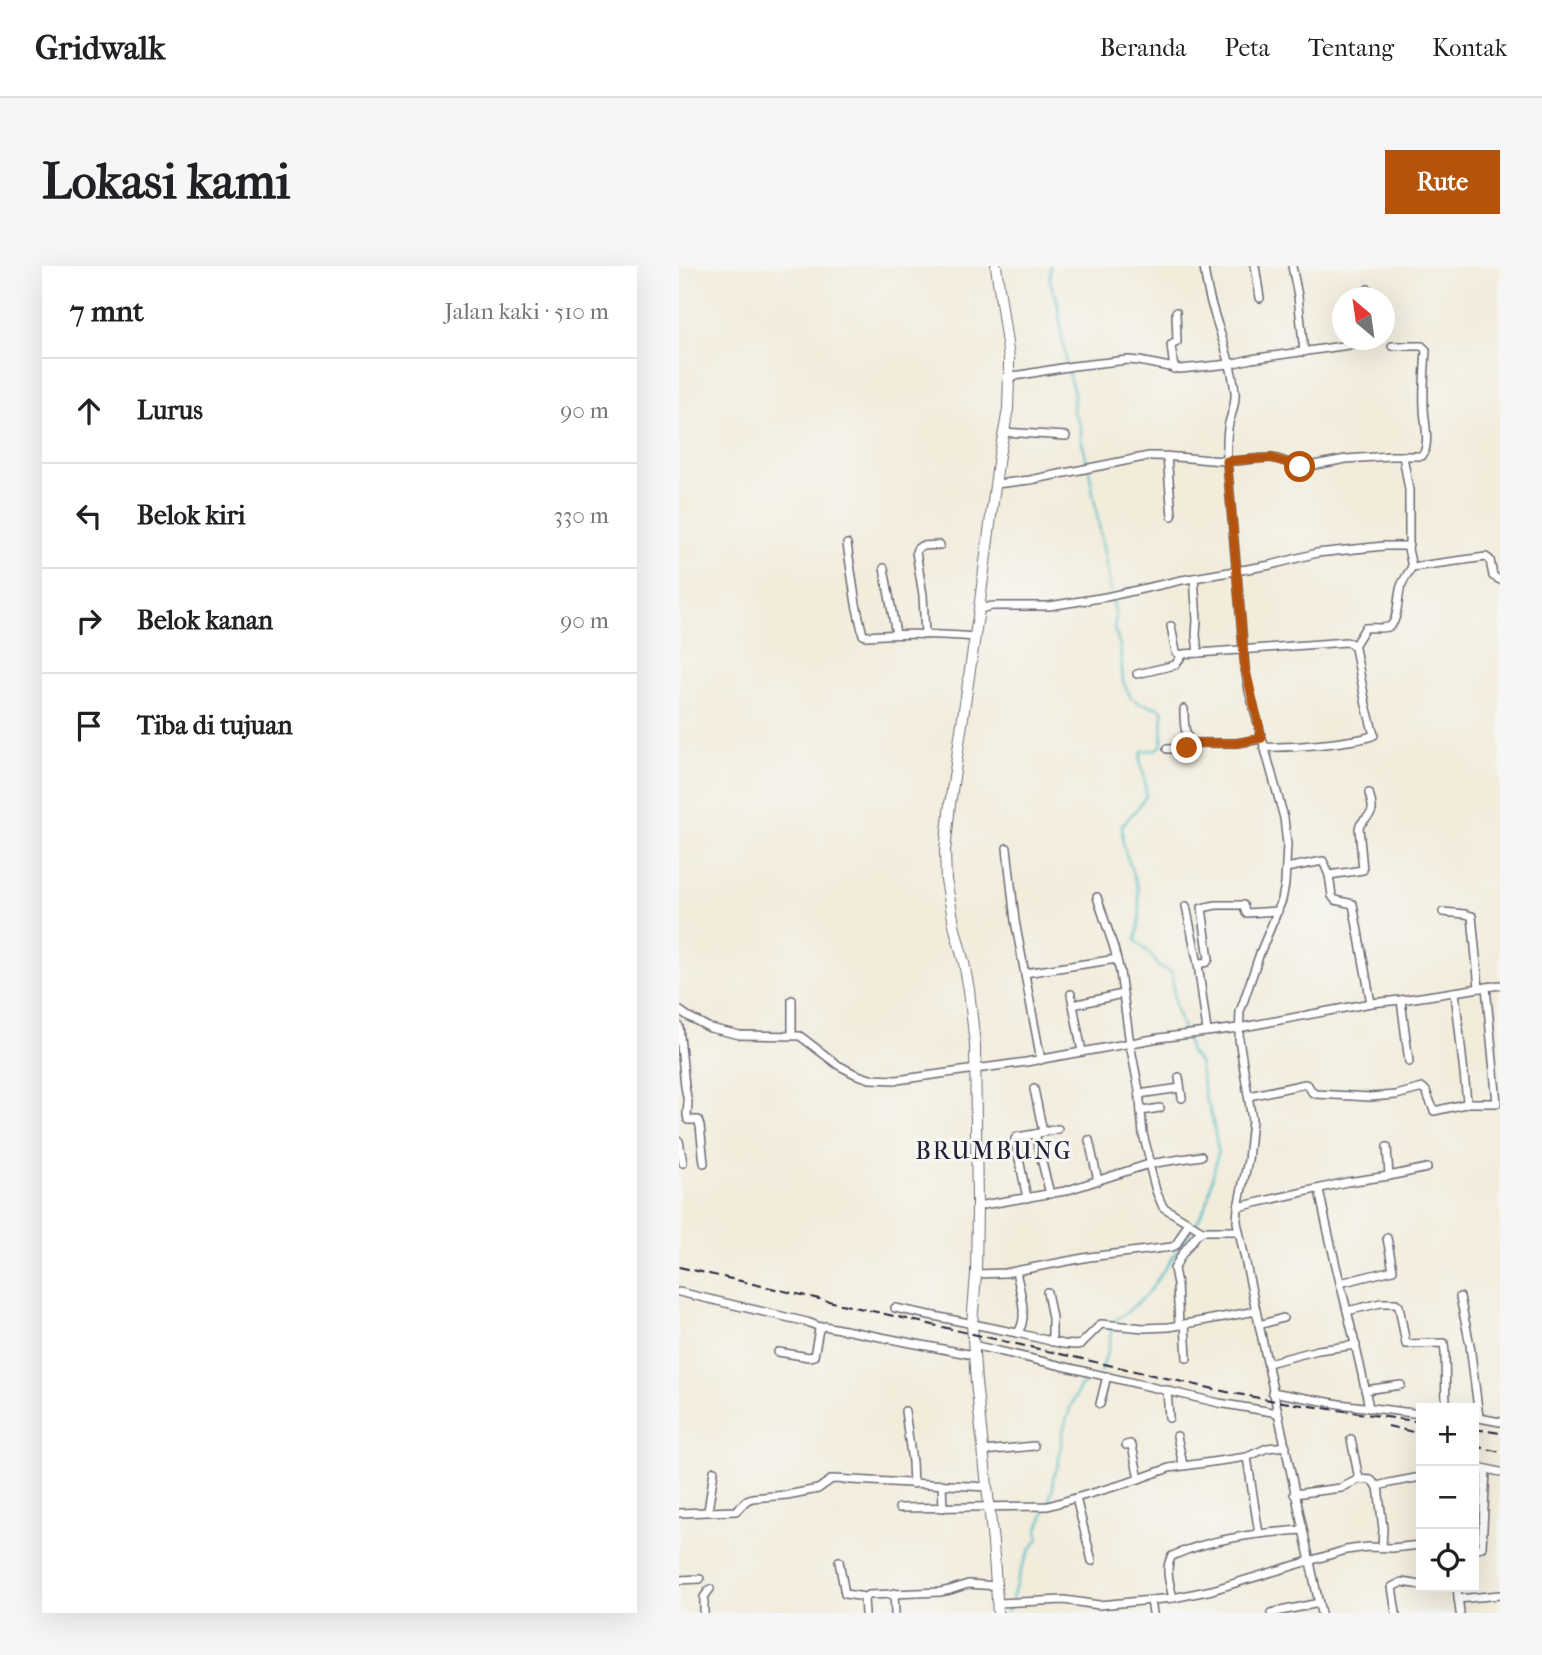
<!DOCTYPE html>
<html lang="id">
<meta charset="utf-8">
<style>
body{margin:0;font-family:"IM FELL French Canon",serif;background:#f6f6f6;color:#202124}
.controls{position:absolute;right:21px;bottom:21px;display:grid;overflow:hidden;border-radius:0px;box-shadow:0 7px 28px #0002}
.controls button{width:63px;height:63px;display:grid;place-items:center;padding:0;border:0;border-bottom:2px solid #e0e0e0;background:#fff;color:#202124;font:35px sans-serif}
.compass{position:absolute;left:653px;top:21px;width:63px;height:63px;border-radius:50%;background:#fff;box-shadow:0 7px 28px #0002;rotate:331deg}
.stop{position:absolute;width:21px;height:21px;margin:-16px;border:5px solid #b45309;border-radius:50%;background:#fff}
.stop.end{background:#b45309;border-color:#fff;box-shadow:0 2px 7px #0008}
.list{margin:0;padding:0;list-style:none}
h2{display:flex;justify-content:space-between;align-items:center;height:91px;margin:0;padding:0 28px;font-size:30px}
h2 small{font-size:23px;font-weight:400;color:#757577}
.list li{display:grid;grid-template-columns:46px 1fr auto;gap:21px;align-items:center;box-sizing:border-box;height:105px;padding:0 28px;border-top:2px solid #e0e0e0}
.list b{display:block;font-size:26px;white-space:nowrap}
.list em{font-size:23px;font-style:normal;color:#757577}
.icon{flex:none;width:38px;height:38px;fill:none;stroke:currentColor;stroke-width:2;stroke-linecap:round;stroke-linejoin:round}
.map{position:relative;flex:none;width:821px;height:1347px;overflow:hidden;border-radius:0px}
header{display:flex;align-items:center;gap:42px;box-sizing:border-box;height:98px;padding:0 35px;background:#fff;border-bottom:2px solid #e0e0e0}
header strong{font-size:33px}
nav{display:flex;gap:38px;margin-inline-start:auto;font-size:24px}
.intro{display:flex;align-items:center;justify-content:space-between;box-sizing:border-box;height:168px;padding:0 42px}
h1{margin:0;font-size:49px}
.button{padding:18px 32px;border-radius:0px;background:#b45309;color:#fff;font-size:24px;font-weight:700}
main{display:flex;gap:42px;padding:0 42px}
aside{flex:1;background:#fff;border-radius:0px;box-shadow:0 7px 28px #0002}
.map>svg:first-child{display:block}
.lines{fill:none;stroke-linecap:round;stroke-linejoin:round}
.stream{stroke:#4dbbc4;stroke-width:2}
.street-casing{stroke:#6b6973;stroke-width:10}
.secondary-casing{stroke:#6b6973;stroke-width:12}
.street{stroke:#fff;stroke-width:7}
.secondary{stroke:#fff;stroke-width:10}
.rail{stroke:#22223b;stroke-width:2;stroke-dasharray:10 5;stroke-linecap:butt}
.route{stroke:#b45309;stroke-width:9}
.labels{text-anchor:middle;dominant-baseline:central;stroke-width:6;stroke-linejoin:round;paint-order:stroke}
.quarter-label{font-size:24px;letter-spacing:2px;fill:#22223b;stroke:#f6f6f2}
</style>
<header>
<strong>Gridwalk</strong>
<nav><a>Beranda</a><a>Peta</a><a>Tentang</a><a>Kontak</a></nav>
</header>
<div class="intro"><h1>Lokasi kami</h1><a class="button">Rute</a></div>
<main>
<aside>
<h2>7 mnt<small>Jalan kaki · 510 m</small></h2>
<ul class="list">
<li><svg class="icon" aria-label="ahead" viewBox="0 0 24 24"><path d="M12 20V5M6 11l6-6 6 6"/></svg><div><b>Lurus</b></div><em>90 m</em></li>
<li><svg class="icon" aria-label="left" viewBox="0 0 24 24"><path d="M17 20v-9H6M10 6l-5 5 5 5"/></svg><div><b>Belok kiri</b></div><em>330 m</em></li>
<li><svg class="icon" aria-label="right" viewBox="0 0 24 24"><path d="M7 20v-9h11M14 6l5 5-5 5"/></svg><div><b>Belok kanan</b></div><em>90 m</em></li>
<li><svg class="icon" aria-label="arrive" viewBox="0 0 24 24"><path d="M6 21V4h12l-3 4 3 4H6"/></svg><div><b>Tiba di tujuan</b></div></li>
</ul>
</aside>
<div class="map">
<svg width="821" height="1347" viewBox="0 0 821 1347">
<rect width="100%" height="100%" fill="#f6f6f2"/>
<filter id="ink" filterUnits="userSpaceOnUse"><feTurbulence type="fractalNoise" baseFrequency=".0143" numOctaves="2"/><feDisplacementMap in="SourceGraphic" scale="14" xChannelSelector="R" yChannelSelector="G"/><feConvolveMatrix kernelMatrix="1 2 1 2 8 2 1 2 1" color-interpolation-filters="sRGB"/></filter>
<filter id="wash" filterUnits="userSpaceOnUse"><feTurbulence type="fractalNoise" baseFrequency=".00686" numOctaves="4" result="noise"/><feDisplacementMap in="SourceGraphic" scale="28" xChannelSelector="R" yChannelSelector="G"/><feGaussianBlur stdDeviation="1.57" result="paint"/><feColorMatrix in="noise" values="0 0 0 0 0 0 0 0 0 0 0 0 0 0 0 0 0 1.4 0 .05"/><feComposite in="paint" operator="in"/></filter>
<g filter="url(#wash)">
<rect width="100%" height="100%" fill="#f2ecdb"/>
<g class="lines">
<g class="stream">
<polyline points="371,0 371,16 378,33 387,97"/>
<polyline points="388,103 395,127 394,145 402,160 402,172 409,199"/>
<polyline points="410,204 432,326"/>
<path d="M433 331 437 350 435 363 441 379 444 415 452 432 460 437 480 442 485 446C481 457 486 467 482 480L476 484 463 485C459 496 463 500 465 510 466 517 467 524 467 530L458 543 443 559 444 579 459 623 461 650 457 675 472 689 480 701 493 706 496 741 505 766"/>
<polyline points="507,771 511,787 520,796 526,832 530,840 535,861 539,886 528,937 517,958"/>
<polyline points="435,1055 447,1047 468,1028 514,962"/>
<polyline points="422,1106 430,1080 433,1061"/>
<polyline points="369,1237 374,1222 374,1212 379,1199 384,1165 391,1142 401,1121 409,1114 421,1112"/>
<path d="M333 1333C338 1315 346 1286 360 1273L358 1266 367 1242"/>
<polyline points="327,1347 331,1338"/>
</g>
</g>
</g>
<g filter="url(#ink)">
<g class="lines">
<g class="street-casing">
<g id="street">
<path d="M525 0C529 44 551 82 556 126 557 138 553 146 550 157 547 169 548 183 548 195L566 402 570 425 605 552 608 578 606 618 603 634 581 687 561 746 560 773 573 854 569 894 559 941 558 956 642 1347"/>
<polyline points="576,0 581,32"/>
<polyline points="613,0 619,30 625,86"/>
<polyline points="689,23 689,32"/>
<polyline points="495,103 492,79 498,76 497,46"/>
<polyline points="330,111 394,100 449,94 460,95 501,103 551,98 572,93 691,76 693,74"/>
<polyline points="325,166 387,170"/>
<polyline points="488,190 493,250"/>
<polyline points="724,190 730,224 730,278 729,282"/>
<path d="M317 218 351 214 470 190C496 189 521 194 548 195 562 196 577 191 592 192 604 193 613 200 624 201L667 193 711 190H743C752 178 745 155 745 141 744 122 746 102 747 84L743 80H713"/>
<path d="M168 278 177 338 184 369 187 370C223 367 259 368 296 371"/>
<polyline points="733,301 807,291 811,294 814,310 821,314"/>
<polyline points="205,302 217,368"/>
<path d="M515 312 518 354 517 369 519 387 667 376 671 377 676 382 687 439 695 469C685 474 673 474 663 476 637 479 612 482 585 481"/>
<path d="M300 343 313 340H370L427 331 503 314 592 299 638 287 705 280H727L729 283 733 301C729 307 725 313 722 320 718 331 720 358 709 361 702 363 693 361 686 362L675 380"/>
<polyline points="492,360 497,386 503,390"/>
<polyline points="246,369 244,329 237,286 238,283 242,280 261,279"/>
<polyline points="458,408 496,399 504,388 519,387"/>
<path d="M505 443C505 454 505 468 512 477H558L583 473"/>
<polyline points="488,483 506,482 512,477"/>
<polyline points="328,582 336,655 362,794"/>
<polyline points="607,602 644,595 650,609 653,630 656,634 674,638 692,737"/>
<path d="M650 609 684 604 680 562C682 553 692 552 693 544 694 540 691 532 690 527"/>
<polyline points="418,631 435,682 441,706 451,778 460,824 464,868 472,898"/>
<polyline points="507,640 519,698 528,765"/>
<polyline points="764,646 786,648 793,650 800,722"/>
<polyline points="519,698 528,696 530,693 523,642 537,639 564,639 567,647 599,645"/>
<polyline points="346,707 438,693"/>
<polyline points="392,728 403,786"/>
<polyline points="113,734 113,769"/>
<polyline points="722,734 730,796"/>
<polyline points="394,739 443,728"/>
<polyline points="0,744 10,751 31,762 61,769 121,770 159,799 176,808 191,813 218,814 347,796 480,772 559,762 692,737 722,734 821,719"/>
<polyline points="0,760 6,820 9,837 8,849 9,854 19,854 21,860 25,897"/>
<polyline points="500,811 503,832"/>
<polyline points="355,823 364,866 356,868 371,928"/>
<polyline points="460,828 501,822"/>
<polyline points="570,830 626,818 629,819 633,826 637,828 691,831 717,829 744,822 747,825 755,845 786,838 788,835 776,726"/>
<polyline points="787,837 818,837 807,721"/>
<polyline points="462,845 481,842"/>
<polyline points="364,866 379,863"/>
<polyline points="410,874 419,915"/>
<polyline points="0,875 4,897"/>
<polyline points="708,881 710,910"/>
<polyline points="470,898 477,925 484,941 523,965"/>
<path d="M640 923C654 997 676 1068 690 1142"/>
<polyline points="348,932 336,873 338,871 356,868"/>
<polyline points="298,940 386,925 470,898 522,890"/>
<polyline points="559,941 668,916 710,910 748,902"/>
<path d="M337 1005C340 1022 351 1054 338 1067"/>
<polyline points="297,1008 326,1007 410,991 493,981 497,979 509,957"/>
<polyline points="661,1017 714,1004 708,972"/>
<polyline points="0,1026 128,1056 141,1061"/>
<polyline points="368,1026 373,1052 373,1076"/>
<polyline points="781,1031 791,1079 800,1151"/>
<polyline points="216,1042 338,1067 384,1078 397,1079 402,1078 422,1058 465,1062 490,1061 577,1045"/>
<polyline points="668,1045 702,1037 717,1037 720,1040 727,1078 765,1077 766,1087 767,1142"/>
<polyline points="506,1058 508,1092"/>
<polyline points="500,1059 498,1018 495,1003 503,988 517,970 523,965 560,965"/>
<polyline points="580,1059 604,1052"/>
<polyline points="294,1079 540,1137 599,1147"/>
<polyline points="99,1086 130,1091 135,1090 140,1063 145,1060 294,1089"/>
<polyline points="589,1097 639,1084 677,1079"/>
<polyline points="488,1124 490,1152"/>
<polyline points="686,1124 722,1119"/>
<polyline points="593,1126 660,1138 742,1148"/>
<polyline points="421,1138 428,1110"/>
<polyline points="226,1145 233,1196 234,1218"/>
<polyline points="795,1151 821,1156"/>
<polyline points="498,1170 504,1199"/>
<polyline points="672,1173 680,1213 692,1214 699,1221"/>
<polyline points="447,1179 451,1178 453,1180 460,1213"/>
<polyline points="305,1185 355,1180"/>
<polyline points="568,1191 580,1268"/>
<polyline points="795,1200 821,1206"/>
<polyline points="263,1218 264,1242"/>
<polyline points="615,1228 662,1222 680,1213"/>
<polyline points="397,1232 413,1295"/>
<polyline points="220,1242 369,1240 448,1217 490,1202 568,1191 588,1182 607,1180"/>
<polyline points="29,1245 35,1205"/>
<polyline points="0,1247 57,1245 68,1234 73,1232 108,1229 139,1223 153,1213 309,1221"/>
<polyline points="703,1281 704,1263 699,1220 710,1217 742,1211"/>
<polyline points="795,1283 803,1281 807,1203"/>
<polyline points="160,1295 166,1328 186,1331"/>
<polyline points="0,1314 21,1313"/>
<polyline points="778,1321 781,1347"/>
<polyline points="215,1327 216,1347"/>
<path d="M494 1332C491 1319 485 1301 493 1290 533 1272 580 1267 624 1264"/>
<polyline points="779,1333 821,1329"/>
<polyline points="472,1334 474,1347"/>
<polyline points="319,1337 385,1334 420,1339 494,1332 533,1324 667,1284 689,1281 713,1282 742,1279"/>
<polyline points="25,1347 25,1331 31,1323"/>
<polyline points="186,1347 185,1333 190,1329 261,1326 271,1324 289,1318 318,1320"/>
<polyline points="592,1347 640,1337"/>
<polyline points="717,1347 713,1321 723,1316 742,1319"/>
</g>
</g>
<g class="secondary-casing">
<polyline id="secondary" points="317,0 330,92 330,111 329,143 325,166 320,189 300,343 271,538 266,585 267,614 276,663 285,697 290,724 296,779 298,940 297,1008 293,1058 297,1116 314,1277 319,1347"/>
</g>
<use href="#street" class="street"/>
<use href="#secondary" class="secondary"/>
<g class="rail">
<polyline points="0,1001 548,1126 596,1135 742,1156"/>
<polyline points="709,1160 742,1168"/>
<polyline points="795,1163 821,1167"/>
<polyline points="795,1180 821,1186"/>
</g>
</g>
</g>
<g class="lines" filter="url(#ink)">
<polyline class="route" points="508,482 512,477 558,477 583,472 566,402 548,195 593,192 621,201"/>
</g>
<g class="labels">
<g class="quarter-label">
<text x="315" y="885">BRUMBUNG</text>
</g>
</g>
</svg>
<div class="controls">
<button>+</button>
<button>−</button>
<button><svg class="icon" aria-label="locate" viewBox="0 0 24 24"><circle cx="12" cy="12" r="6"/><path d="M12 2v4M12 18v4M2 12h4M18 12h4"/></svg></button>
</div>
<svg class="compass" viewBox="-18 -18 36 36"><path d="M0-13l5 13h-10z" fill="#e53935"/><path d="M0 13l5-13h-10z" fill="#757577"/></svg>
<div class="stop" style="left:621px;top:201px"></div>
<div class="stop end" style="left:508px;top:482px"></div>
</div>
</main>
